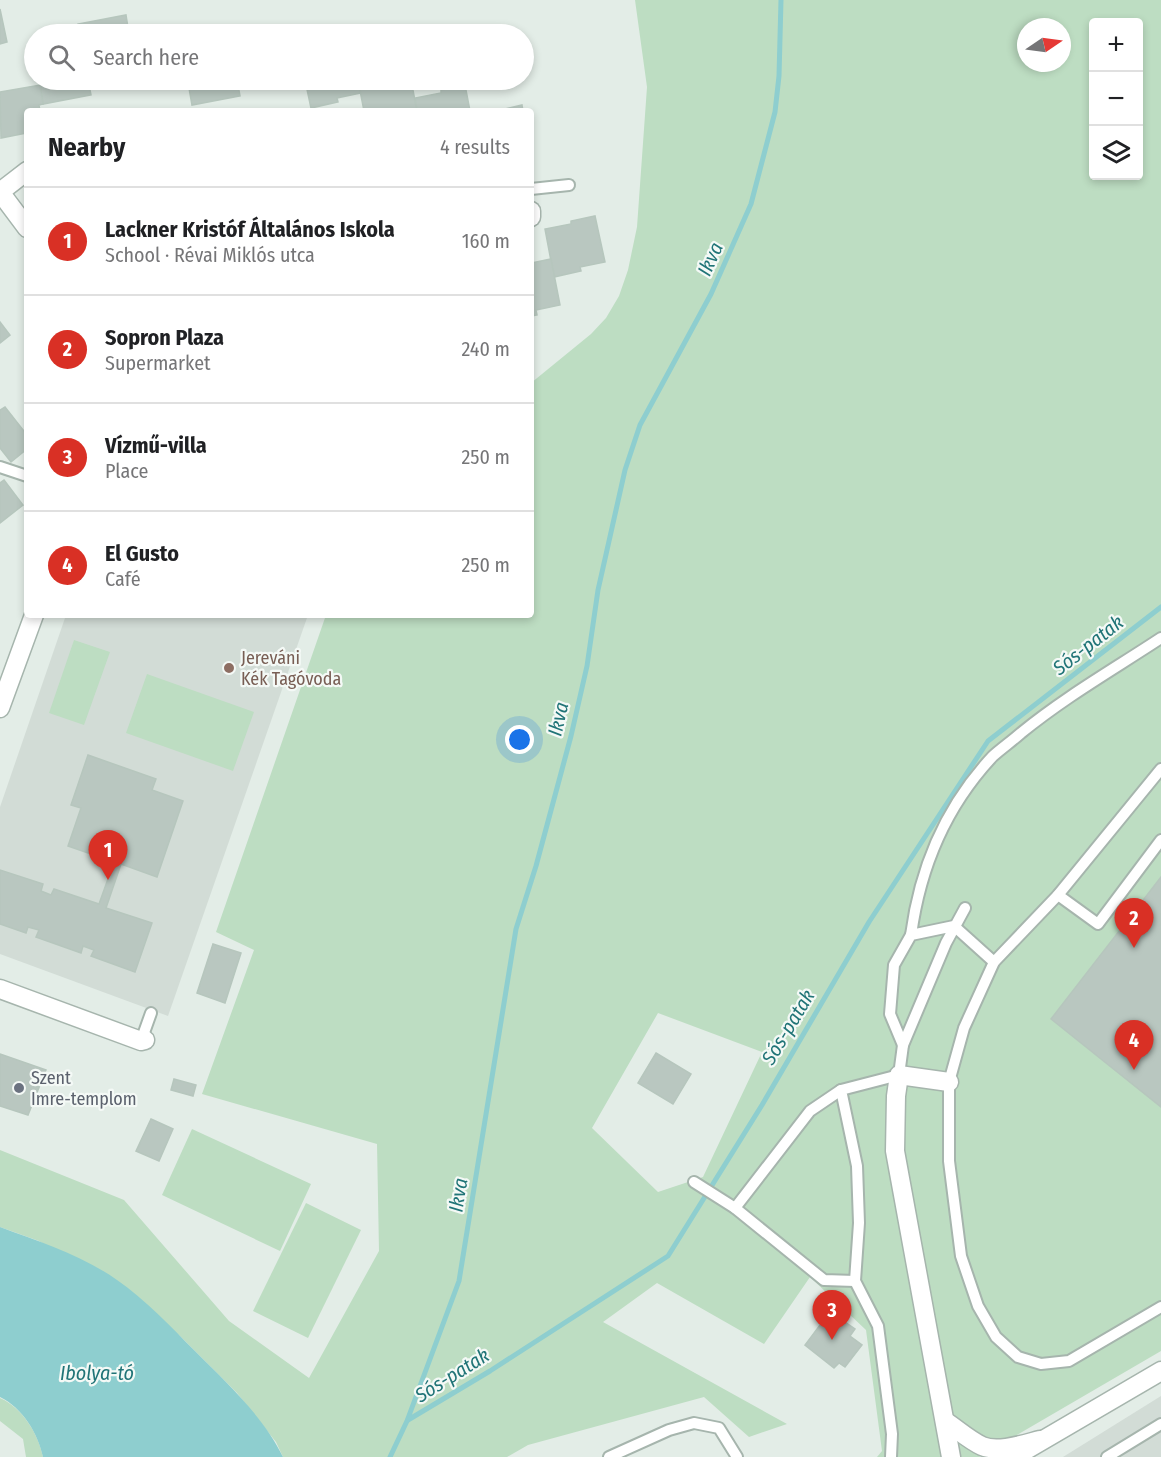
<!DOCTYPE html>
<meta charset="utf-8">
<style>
body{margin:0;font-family:"Fira Sans Condensed",sans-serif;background:#f2f2f2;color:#202124}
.controls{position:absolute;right:18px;top:18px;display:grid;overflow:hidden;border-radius:6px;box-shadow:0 3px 9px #0003}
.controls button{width:54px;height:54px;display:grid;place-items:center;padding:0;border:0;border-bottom:2px solid #e0e0e0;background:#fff;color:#202124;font:30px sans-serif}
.compass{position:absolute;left:1017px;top:18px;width:54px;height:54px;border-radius:50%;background:#fff;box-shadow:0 3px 9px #0003;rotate:77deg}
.you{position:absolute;left:520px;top:740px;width:21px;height:21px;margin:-15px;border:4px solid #fff;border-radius:50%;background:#1a73e8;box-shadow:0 0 0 9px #1a73e833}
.badge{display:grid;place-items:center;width:39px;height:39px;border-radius:50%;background:#d93025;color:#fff;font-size:20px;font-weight:700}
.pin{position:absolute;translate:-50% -50px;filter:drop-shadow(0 2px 3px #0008)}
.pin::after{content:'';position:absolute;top:32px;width:21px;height:18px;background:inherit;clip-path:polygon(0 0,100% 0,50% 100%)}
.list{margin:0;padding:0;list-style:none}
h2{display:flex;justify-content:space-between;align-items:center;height:78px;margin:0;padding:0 24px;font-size:26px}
h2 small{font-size:20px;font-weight:400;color:#757577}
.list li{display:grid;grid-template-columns:39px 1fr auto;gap:18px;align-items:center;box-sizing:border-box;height:108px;padding:0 24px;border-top:2px solid #e0e0e0}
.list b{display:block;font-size:22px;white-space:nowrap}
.list p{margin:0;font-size:20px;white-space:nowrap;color:#757577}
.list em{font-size:20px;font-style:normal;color:#757577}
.icon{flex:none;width:33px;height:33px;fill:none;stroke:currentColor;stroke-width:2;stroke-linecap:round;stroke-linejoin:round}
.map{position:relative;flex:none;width:1161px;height:1457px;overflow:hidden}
.search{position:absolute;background:#fff;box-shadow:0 3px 9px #0003;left:24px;top:24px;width:510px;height:66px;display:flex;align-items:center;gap:15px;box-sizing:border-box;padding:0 21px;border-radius:33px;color:#757577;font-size:22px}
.panel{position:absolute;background:#fff;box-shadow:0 3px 9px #0003;left:24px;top:108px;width:510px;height:510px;border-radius:6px}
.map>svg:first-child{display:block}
.built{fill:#d2dcd6}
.green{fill:#bdddc2;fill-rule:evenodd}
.water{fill:#8ececf}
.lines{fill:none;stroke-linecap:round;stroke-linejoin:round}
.stream{stroke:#8ececf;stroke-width:5}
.building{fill:#b9c7c0;stroke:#b6c6bd;stroke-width:1.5}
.service-casing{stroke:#a6b5ad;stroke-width:14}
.minor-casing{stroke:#a6b5ad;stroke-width:21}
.tertiary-casing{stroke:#a6b5ad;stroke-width:21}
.service{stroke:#fff;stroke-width:10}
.minor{stroke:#fff;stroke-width:18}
.tertiary{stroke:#fff;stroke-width:18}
.education-dot{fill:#8d6e63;stroke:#f4f9f6;stroke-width:2}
.worship-dot{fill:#6b7280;stroke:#f4f9f6;stroke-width:2}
.labels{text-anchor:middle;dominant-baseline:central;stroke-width:4.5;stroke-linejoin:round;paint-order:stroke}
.education-label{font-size:18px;fill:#785e54;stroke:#f4f9f6;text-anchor:start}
.worship-label{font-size:18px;fill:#5b616d;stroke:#f4f9f6;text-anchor:start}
.water-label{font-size:20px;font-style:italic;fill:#207477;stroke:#f4f9f6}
</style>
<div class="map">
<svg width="1161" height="1457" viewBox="0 0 1161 1457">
<rect width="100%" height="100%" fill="#e3ede7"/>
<g class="built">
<polygon points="66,615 308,615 168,1016 0,954 0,807"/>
<polygon points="1161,1396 1161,1457 1063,1457"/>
</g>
<g class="green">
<path d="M635 0H1161V1351L979 1457H877L882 1451 866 1330 810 1277 764 1344 657 1283 603 1322 787 1424 749 1437 704 1397 528 1445 507 1457H283L276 1442 237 1393 179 1335 39 1241 0 1227V1150L124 1200 229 1321 309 1378 379 1251 377 1144 202 1094 254 950 216 932 326 615H531V383L591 334 606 318 619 296 628 270 637 227 647 87ZM1094 22H1138V176H1094ZM1026 27H1062V63H1026ZM658 1013 762 1052 703 1177 658 1192 592 1128Z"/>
<polygon points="74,640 110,652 84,725 49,713"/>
<polygon points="147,674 254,712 233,771 126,733"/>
<polygon points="192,1129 311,1184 280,1251 162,1195"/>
<polygon points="306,1203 361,1230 308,1338 253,1311"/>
<path d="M0 1398C23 1408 38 1434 43 1457H26L23 1439 0 1421Z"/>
</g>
<path class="water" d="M0 1227C40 1242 82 1255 117 1280 146 1300 171 1327 195 1351 227 1383 263 1416 283 1457H43C38 1434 23 1408 0 1397Z"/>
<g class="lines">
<g class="stream">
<polyline points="408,1420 490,1371 668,1256 762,1105 869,922 988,741 1161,607"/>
<polyline points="390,1457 407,1421 459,1281 516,929 536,866 571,736 587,666 598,590 625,470 640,425 711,294 751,204 775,112 779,76 781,0"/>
</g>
</g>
<g class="building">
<polygon points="0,9 7,42 0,44"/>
<polygon points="126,15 129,34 80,34 78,24"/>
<polygon points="43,80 88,80 91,95 43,104 40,85 44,84"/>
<polygon points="137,80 187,80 139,89"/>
<polygon points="191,80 237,80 240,96 192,105 189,88 192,87"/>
<polygon points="305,80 358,80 361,93 337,98 338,102 311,108"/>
<polygon points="358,80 411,80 417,111 364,111"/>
<polygon points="40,85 43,104 39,105 40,111 27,111 27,133 1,138 0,92"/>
<polygon points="465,85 470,111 417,111 415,98 441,93 441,90"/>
<polygon points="522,105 523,111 497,111"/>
<polygon points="595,216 605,262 580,267 581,271 554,277 545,229 571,224 571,221"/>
<polygon points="551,259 560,305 536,310 537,315 531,316 531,263"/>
<polygon points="0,322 10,335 0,343"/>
<polygon points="5,407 27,435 27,449 11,462 0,448 0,410"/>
<polygon points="4,480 23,505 0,523 0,483"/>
<polygon points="88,755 156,779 152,790 183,801 157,877 121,864 106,908 152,923 135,972 91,956 94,950 83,946 81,953 36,937 39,930 28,927 26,933 0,924 0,870 43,884 41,891 51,895 54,889 99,904 114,862 68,846 81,808 71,805"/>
<polygon points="1161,877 1161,1107 1051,1019"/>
<polygon points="213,944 241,953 225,1003 197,993"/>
<polygon points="656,1053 691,1074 673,1104 638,1083"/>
<polygon points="0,1054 46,1070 28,1115 0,1106"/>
<polygon points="174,1079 196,1085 193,1096 171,1090"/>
<polygon points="151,1119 173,1129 159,1161 136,1151"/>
<polygon points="826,1317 834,1323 839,1318 855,1329 850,1336 862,1345 845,1367 839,1363 834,1368 805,1345"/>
</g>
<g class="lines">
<g class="service-casing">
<g id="service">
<polyline points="531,189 569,185"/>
<polyline points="0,467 27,476"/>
<polyline points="1161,769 1058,895 994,962 964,1028 949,1082 949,1161 961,1256 978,1306 996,1337 1018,1357 1041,1364 1069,1361 1161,1307"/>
<polyline points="1058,895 1098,924 1161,840"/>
<path d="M911 935C920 868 946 806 993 756 1002 748 1012 741 1021 733 1065 697 1114 669 1161 638"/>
<polyline points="141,1041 151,1013"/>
<polyline points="903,1045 890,1014 894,965 911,935 954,926 994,962"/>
<polyline points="694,1182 735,1208 810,1111 841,1090"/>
<polyline points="735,1208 824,1280 855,1281"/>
<polyline points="609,1457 669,1430 694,1423 719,1428 737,1457"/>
<polyline points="891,1457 892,1434 878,1326 855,1281 859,1223 857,1166 841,1090 899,1075 903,1045 946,943 965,908"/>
<polyline points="1107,1457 1161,1424"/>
</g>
</g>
<g class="minor-casing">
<g id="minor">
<polyline points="0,192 27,228"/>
<polyline points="0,192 27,171"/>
<polyline points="531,211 531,217"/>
<polyline points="0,708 34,615"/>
<polyline points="0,989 141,1041 145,1040"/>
<polyline points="949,1082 899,1075 896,1096 895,1151 951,1457"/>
<path d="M945 1421C957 1429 969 1440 982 1446 998 1453 1024 1444 1040 1440"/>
</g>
</g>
<g class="tertiary-casing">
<polyline id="tertiary" points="1014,1457 1161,1371"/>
</g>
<use href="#service" class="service"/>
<use href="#minor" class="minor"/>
<use href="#tertiary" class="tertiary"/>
</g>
<circle class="education-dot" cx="229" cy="668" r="6"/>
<circle class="worship-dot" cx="19" cy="1088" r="6"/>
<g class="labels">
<g class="education-label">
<text x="241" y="658">Jereváni<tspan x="241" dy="21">Kék Tagóvoda</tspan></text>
</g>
<g class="worship-label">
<text x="31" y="1078">Szent<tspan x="31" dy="21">Imre-templom</tspan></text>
</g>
<g class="water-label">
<text transform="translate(710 259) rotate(-66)">Ikva</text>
<text transform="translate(1088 645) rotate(-38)">Sós-patak</text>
<text transform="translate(558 719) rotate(-77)">Ikva</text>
<text transform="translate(788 1027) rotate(-59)">Sós-patak</text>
<text transform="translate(458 1195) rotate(-81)">Ikva</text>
<text x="97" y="1373">Ibolya-tó</text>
<text transform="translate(452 1375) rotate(-32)">Sós-patak</text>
</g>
</g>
</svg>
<div class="controls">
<button>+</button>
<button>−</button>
<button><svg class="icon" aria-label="layers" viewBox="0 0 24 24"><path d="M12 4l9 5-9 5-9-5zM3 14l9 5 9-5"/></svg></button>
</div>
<svg class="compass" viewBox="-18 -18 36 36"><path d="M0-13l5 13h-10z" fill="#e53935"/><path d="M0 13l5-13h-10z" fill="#757577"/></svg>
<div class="you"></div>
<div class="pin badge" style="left:108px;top:880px">1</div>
<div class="pin badge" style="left:1134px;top:948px">2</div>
<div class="pin badge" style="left:832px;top:1340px">3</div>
<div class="pin badge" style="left:1134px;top:1070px">4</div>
<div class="search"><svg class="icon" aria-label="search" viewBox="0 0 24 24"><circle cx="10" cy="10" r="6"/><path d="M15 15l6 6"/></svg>Search here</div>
<section class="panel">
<h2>Nearby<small>4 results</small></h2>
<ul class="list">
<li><span class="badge">1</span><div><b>Lackner Kristóf Általános Iskola</b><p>School · Révai Miklós utca</p></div><em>160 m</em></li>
<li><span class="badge">2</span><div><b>Sopron Plaza</b><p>Supermarket</p></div><em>240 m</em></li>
<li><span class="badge">3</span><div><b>Vízmű-villa</b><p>Place</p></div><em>250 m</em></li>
<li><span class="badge">4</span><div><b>El Gusto</b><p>Café</p></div><em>250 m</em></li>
</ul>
</section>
</div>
